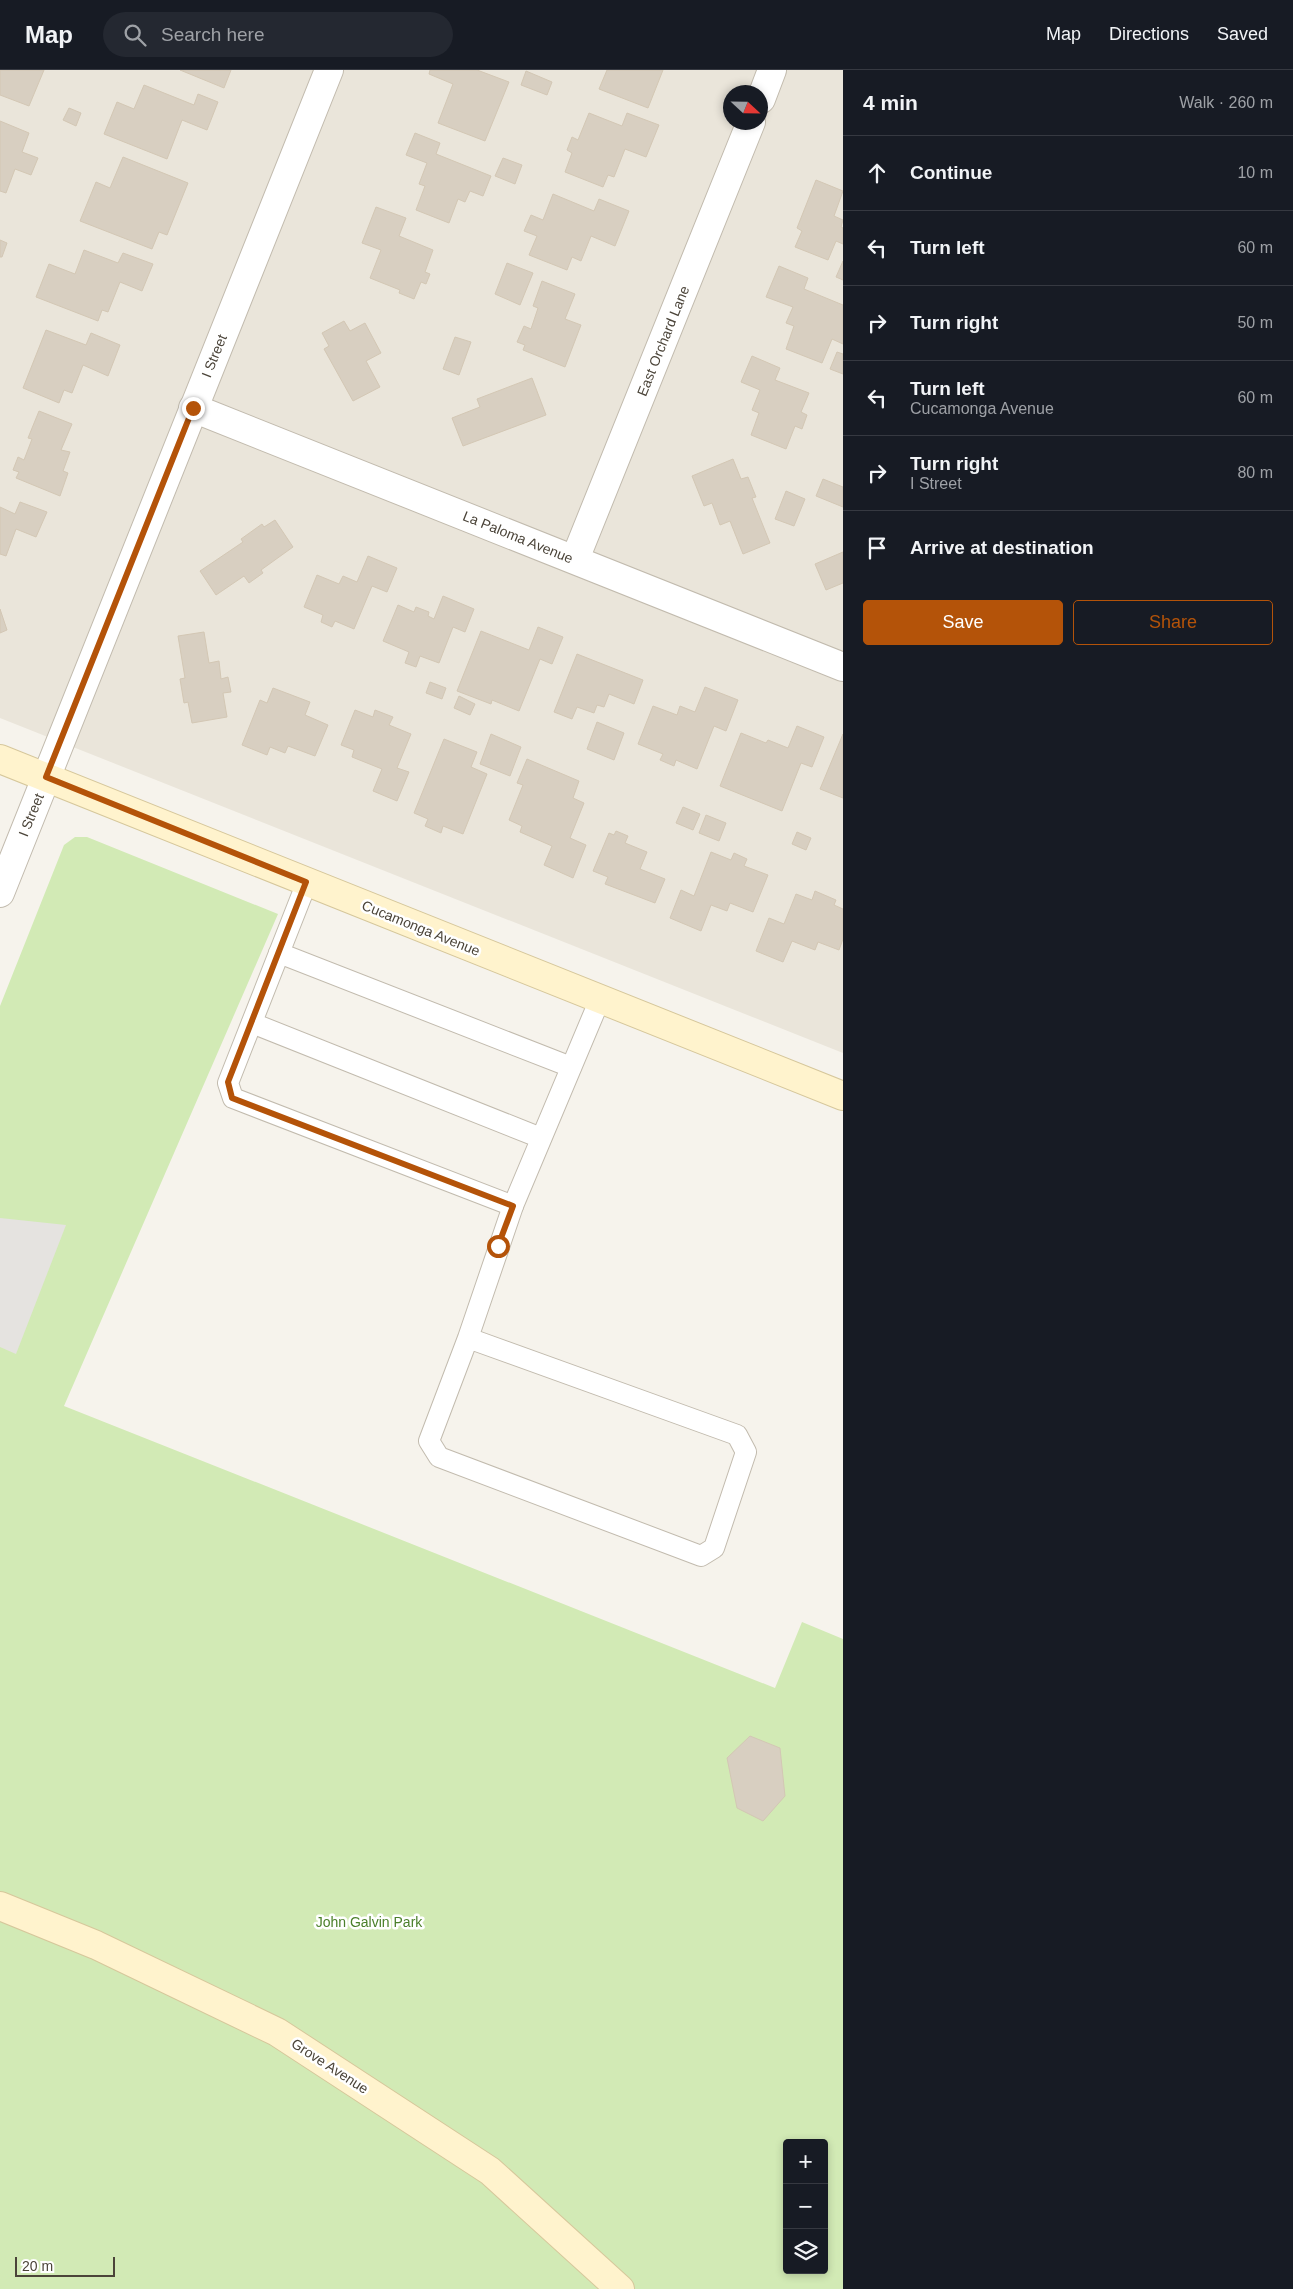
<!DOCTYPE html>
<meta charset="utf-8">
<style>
body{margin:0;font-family:Helvetica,sans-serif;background:#242831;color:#f1f3f6}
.controls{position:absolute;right:15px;bottom:15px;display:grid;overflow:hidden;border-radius:5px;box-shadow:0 2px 8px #0003}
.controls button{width:45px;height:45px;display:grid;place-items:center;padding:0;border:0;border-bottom:1px solid #363941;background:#171b24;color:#f1f3f6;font:25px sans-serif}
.compass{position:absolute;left:723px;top:15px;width:45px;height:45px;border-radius:50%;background:#171b24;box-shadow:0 2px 8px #0003;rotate:112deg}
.scale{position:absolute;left:15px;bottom:12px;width:100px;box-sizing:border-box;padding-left:5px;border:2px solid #4b4439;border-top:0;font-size:14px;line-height:18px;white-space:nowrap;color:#4b4439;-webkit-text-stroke:4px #fff;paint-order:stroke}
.stop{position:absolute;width:15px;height:15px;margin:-11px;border:4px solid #b45309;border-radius:50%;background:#fff}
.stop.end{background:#b45309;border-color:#fff;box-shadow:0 1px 5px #0008}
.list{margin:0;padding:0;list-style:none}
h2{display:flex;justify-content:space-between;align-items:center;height:65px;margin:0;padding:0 20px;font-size:21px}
h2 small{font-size:16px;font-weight:400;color:#9ea1a6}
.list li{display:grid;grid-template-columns:32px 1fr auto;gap:15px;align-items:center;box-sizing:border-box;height:75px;padding:0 20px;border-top:1px solid #363941}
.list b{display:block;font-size:19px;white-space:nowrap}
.list p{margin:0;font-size:16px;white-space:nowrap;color:#9ea1a6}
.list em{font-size:16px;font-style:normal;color:#9ea1a6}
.actions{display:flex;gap:10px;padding:15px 20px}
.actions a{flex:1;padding:11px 0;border:1px solid #b45309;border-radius:5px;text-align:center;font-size:18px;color:#b45309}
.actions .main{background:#b45309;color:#fff}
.icon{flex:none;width:28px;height:28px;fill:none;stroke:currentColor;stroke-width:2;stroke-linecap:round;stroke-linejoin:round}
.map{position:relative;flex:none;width:843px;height:2219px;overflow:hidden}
header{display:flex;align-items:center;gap:30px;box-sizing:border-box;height:70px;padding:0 25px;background:#171b24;border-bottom:1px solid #363941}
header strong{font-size:24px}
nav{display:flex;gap:28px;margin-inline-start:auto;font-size:18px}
.search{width:350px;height:45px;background:#242831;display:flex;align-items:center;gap:12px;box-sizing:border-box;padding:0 18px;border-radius:28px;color:#9ea1a6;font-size:19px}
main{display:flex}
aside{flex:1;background:#171b24}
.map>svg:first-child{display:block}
.residential{fill:#eae5da;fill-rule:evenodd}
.green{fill:#d2eab5;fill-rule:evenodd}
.parking{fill:#e5e3e0}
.building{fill:#d8cfc1;stroke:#d3c7b4}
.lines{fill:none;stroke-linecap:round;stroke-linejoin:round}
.lane-casing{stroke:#c2bbae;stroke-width:22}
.street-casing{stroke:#c2bbae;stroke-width:30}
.secondary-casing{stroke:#d6c79b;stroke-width:30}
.lane{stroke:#fff;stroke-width:20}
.street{stroke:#fff;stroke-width:28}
.secondary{stroke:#fff3cd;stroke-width:28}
.route{stroke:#b45309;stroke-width:6}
.labels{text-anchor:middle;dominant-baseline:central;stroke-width:5;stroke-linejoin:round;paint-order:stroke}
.street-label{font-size:14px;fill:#4b4439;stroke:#fff}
.park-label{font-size:14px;fill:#4a7f2a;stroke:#fff}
</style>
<header>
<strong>Map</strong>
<div class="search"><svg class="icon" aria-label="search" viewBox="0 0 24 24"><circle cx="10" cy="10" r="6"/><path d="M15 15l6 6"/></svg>Search here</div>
<nav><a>Map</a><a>Directions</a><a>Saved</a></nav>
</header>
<main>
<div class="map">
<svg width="843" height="2219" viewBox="0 0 843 2219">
<rect width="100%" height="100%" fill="#f6f3ec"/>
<path class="residential" d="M0 0H843V983L0 648ZM731 22H761V52H731Z"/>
<path class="green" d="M75 767H87L278 844 64 1336 775 1618 802 1552 843 1569V2219H0V936L64 775ZM787 2073H824V2200H787Z"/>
<polygon class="parking" points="0,1148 66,1155 16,1284 0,1277"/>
<g class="building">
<polygon points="0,0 44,0 29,36 0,25"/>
<polygon points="180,0 231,0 224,18"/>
<polygon points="430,0 477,0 509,12 485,71 438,53 453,14 429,4"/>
<polygon points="607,0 663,0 648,38 599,19"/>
<polygon points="526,1 552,12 547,25 521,15"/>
<polygon points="144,15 194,35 198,24 218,32 207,60 182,50 167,89 104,64 117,32 134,39"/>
<polygon points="69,38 81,43 76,56 63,50"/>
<polygon points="589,43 622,56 627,43 659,55 646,87 625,79 614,107 608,105 603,117 565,102 572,83 567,80 572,67 578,70"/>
<polygon points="0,51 29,63 22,82 38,88 31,105 15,99 6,123 0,121"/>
<polygon points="415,63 440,73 436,84 491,106 483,126 470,121 465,132 458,129 449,153 416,140 425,116 419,114 427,93 406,85"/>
<polygon points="123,87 188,113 167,165 159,162 152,179 80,151 96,112 110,118"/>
<polygon points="503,88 522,95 515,114 495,106"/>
<polygon points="816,110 843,121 834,146 843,150 841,157 843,158 843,174 836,171 828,190 795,177 802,161 797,158"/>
<polygon points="553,124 594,141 599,129 629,141 615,176 591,166 581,191 572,187 567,200 529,185 537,166 524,161 531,145 543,150"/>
<polygon points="376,137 406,148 399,166 433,180 425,202 430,204 426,214 421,212 414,229 399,223 400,220 370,208 381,180 362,173"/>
<polygon points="0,170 7,173 2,187 0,187"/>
<polygon points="84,180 118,193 123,183 153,194 142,221 120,212 108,242 102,240 98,251 36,227 49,194 75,204"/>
<polygon points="843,191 843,210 836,207"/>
<polygon points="507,193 533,203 520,235 495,224"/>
<polygon points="779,196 808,208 804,219 843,235 843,274 832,269 822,293 786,279 794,256 786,253 793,237 766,227"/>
<polygon points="542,211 575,224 565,249 581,255 565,297 523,280 525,275 517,272 524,256 531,259 538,238 533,236"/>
<polygon points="344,251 350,261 365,253 381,283 366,291 380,317 353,331 324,279 329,276 322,263"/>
<polygon points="46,260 86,275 91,263 120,275 108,306 83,295 72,323 64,320 59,333 23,318"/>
<polygon points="455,267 471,272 459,305 443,299"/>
<polygon points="837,282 843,284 843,304 830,299"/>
<polygon points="752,286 780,298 775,310 809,323 801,342 807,345 802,359 795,356 786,379 751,365 759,343 752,340 760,320 741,312"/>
<polygon points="532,308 546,345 463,376 452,348 480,337 477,329"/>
<polygon points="39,341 72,354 61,380 70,382 63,401 68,403 60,426 16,408 19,402 13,400 18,387 24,390 32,369 28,368"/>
<polygon points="733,389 741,409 748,407 756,427 752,428 770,473 743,484 730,451 720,455 712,433 704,436 692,406"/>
<polygon points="823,409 843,417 843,437 816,426"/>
<polygon points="786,421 805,429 794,456 775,449"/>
<polygon points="20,432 47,442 36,467 16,459 6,486 0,484 0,437 15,444"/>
<polygon points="275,450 293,477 261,500 263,503 249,513 244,506 216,525 200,501 243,472 241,469 262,454 264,457"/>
<polygon points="843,482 843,513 826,520 815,494"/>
<polygon points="368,486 397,498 387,522 372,516 354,559 335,551 332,557 321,552 323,545 304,537 317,505 339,514 343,506 357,512"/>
<polygon points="443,526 474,539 465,562 453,557 439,593 420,586 416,597 405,593 409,582 383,571 398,535 414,542 416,537 429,542 428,546 434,549"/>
<polygon points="0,539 7,560 0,563"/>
<polygon points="538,557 563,567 552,594 540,589 519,641 492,630 491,634 457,621 481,561 529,580"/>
<polygon points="204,562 209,593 219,591 221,609 228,607 231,622 223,623 227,647 192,653 188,632 184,633 180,609 185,608 178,566"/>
<polygon points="577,584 643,610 634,634 609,624 604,637 597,635 594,643 577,637 572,649 554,642"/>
<polygon points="430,612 446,618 442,629 426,623"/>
<polygon points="705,617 738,630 726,661 714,656 697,699 676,690 674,696 660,690 663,684 638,674 653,636 677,645 680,636 695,642"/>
<polygon points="273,618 310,632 305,645 328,655 315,686 288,676 285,683 270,677 267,685 242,675 260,630 267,633"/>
<polygon points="459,626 475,634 470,645 454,638"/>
<polygon points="355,640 373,647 375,640 393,647 389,655 411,664 397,698 409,702 397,731 373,721 382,699 352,687 354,680 341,675"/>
<polygon points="597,652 624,663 614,690 587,679"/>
<polygon points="797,656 824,667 812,697 801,693 782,741 720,716 741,663 766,673 768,670 788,678"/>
<polygon points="491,664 521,677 510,706 480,694"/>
<polygon points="843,664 843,728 820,719"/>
<polygon points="444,669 477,682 471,697 487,704 463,764 443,756 441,763 425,756 428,749 414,743"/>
<polygon points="527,689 579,711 573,728 584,733 570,768 586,775 573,808 544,795 552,776 520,762 522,756 509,750 523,715 517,713"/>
<polygon points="683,737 700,744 693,760 676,753"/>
<polygon points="706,745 726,753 719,771 699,763"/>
<polygon points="616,761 628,766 625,773 647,782 640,799 665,809 655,833 605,814 608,807 593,801 609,763 614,765"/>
<polygon points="797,762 811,768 806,780 792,774"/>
<polygon points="711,782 731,790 734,783 747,789 744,796 768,805 753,842 730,833 727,841 711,835 701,861 670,848 681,820 694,826"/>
<polygon points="815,821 836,830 834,835 843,839 843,869 839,880 818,872 815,880 792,871 783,892 756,881 769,848 784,854 796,824 812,830"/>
<polygon points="750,1666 780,1678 785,1726 763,1751 737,1738 727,1688"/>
</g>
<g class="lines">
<g class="lane-casing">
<g id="lane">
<polyline points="307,812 228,1013 233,1028 513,1136"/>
<polyline points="279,883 571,997"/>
<polyline points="252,953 541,1068"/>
<polyline points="468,1268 737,1365 746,1382 714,1478 701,1486 439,1387 429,1371 468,1268 513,1136 600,929"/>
</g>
</g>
<g class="street-casing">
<g id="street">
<polyline points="761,29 772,0"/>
<polyline points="193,338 843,597"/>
<polyline points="575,489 751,52"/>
<polyline points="0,823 329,0"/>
</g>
</g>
<g class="secondary-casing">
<g id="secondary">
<polyline points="0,689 843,1026"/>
<polyline points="0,1836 96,1875 277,1962 490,2101 620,2219"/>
</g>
</g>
<use href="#lane" class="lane"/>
<use href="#street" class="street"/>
<use href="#secondary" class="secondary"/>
</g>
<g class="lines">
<polyline class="route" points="193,338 46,707 306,812 228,1012 232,1028 513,1136 498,1176"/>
</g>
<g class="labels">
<g class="street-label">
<text transform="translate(663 271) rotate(-68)">East Orchard Lane</text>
<text transform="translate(214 286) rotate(-68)">I Street</text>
<text transform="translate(518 467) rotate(22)">La Paloma Avenue</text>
<text transform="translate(31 745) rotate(-68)">I Street</text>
<text transform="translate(421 858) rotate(22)">Cucamonga Avenue</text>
<text transform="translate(330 1996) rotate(33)">Grove Avenue</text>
</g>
<g class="park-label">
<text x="369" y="1852">John Galvin Park</text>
</g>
</g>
</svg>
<div class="controls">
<button>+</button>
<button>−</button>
<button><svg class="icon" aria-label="layers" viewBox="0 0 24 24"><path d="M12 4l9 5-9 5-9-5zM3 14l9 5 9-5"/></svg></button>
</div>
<svg class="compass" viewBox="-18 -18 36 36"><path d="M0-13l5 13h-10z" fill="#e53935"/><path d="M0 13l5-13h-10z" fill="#9ea1a6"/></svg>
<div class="scale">20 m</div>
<div class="stop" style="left:498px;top:1176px"></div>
<div class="stop end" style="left:193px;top:338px"></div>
</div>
<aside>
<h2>4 min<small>Walk · 260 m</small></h2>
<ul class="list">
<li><svg class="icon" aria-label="ahead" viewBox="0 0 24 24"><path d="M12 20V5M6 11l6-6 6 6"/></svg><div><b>Continue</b></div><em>10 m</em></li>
<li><svg class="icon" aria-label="left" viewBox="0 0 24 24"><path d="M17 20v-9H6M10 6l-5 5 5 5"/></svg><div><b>Turn left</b></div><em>60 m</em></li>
<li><svg class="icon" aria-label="right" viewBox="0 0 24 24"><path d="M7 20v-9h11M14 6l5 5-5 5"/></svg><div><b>Turn right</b></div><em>50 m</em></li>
<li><svg class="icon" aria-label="left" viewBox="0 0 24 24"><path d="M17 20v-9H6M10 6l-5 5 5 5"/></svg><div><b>Turn left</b><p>Cucamonga Avenue</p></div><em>60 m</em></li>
<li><svg class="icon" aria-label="right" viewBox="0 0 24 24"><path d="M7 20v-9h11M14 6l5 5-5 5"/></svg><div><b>Turn right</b><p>I Street</p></div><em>80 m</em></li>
<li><svg class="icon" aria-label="arrive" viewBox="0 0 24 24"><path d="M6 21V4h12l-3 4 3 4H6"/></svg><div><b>Arrive at destination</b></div></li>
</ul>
<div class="actions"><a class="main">Save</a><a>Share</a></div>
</aside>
</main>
